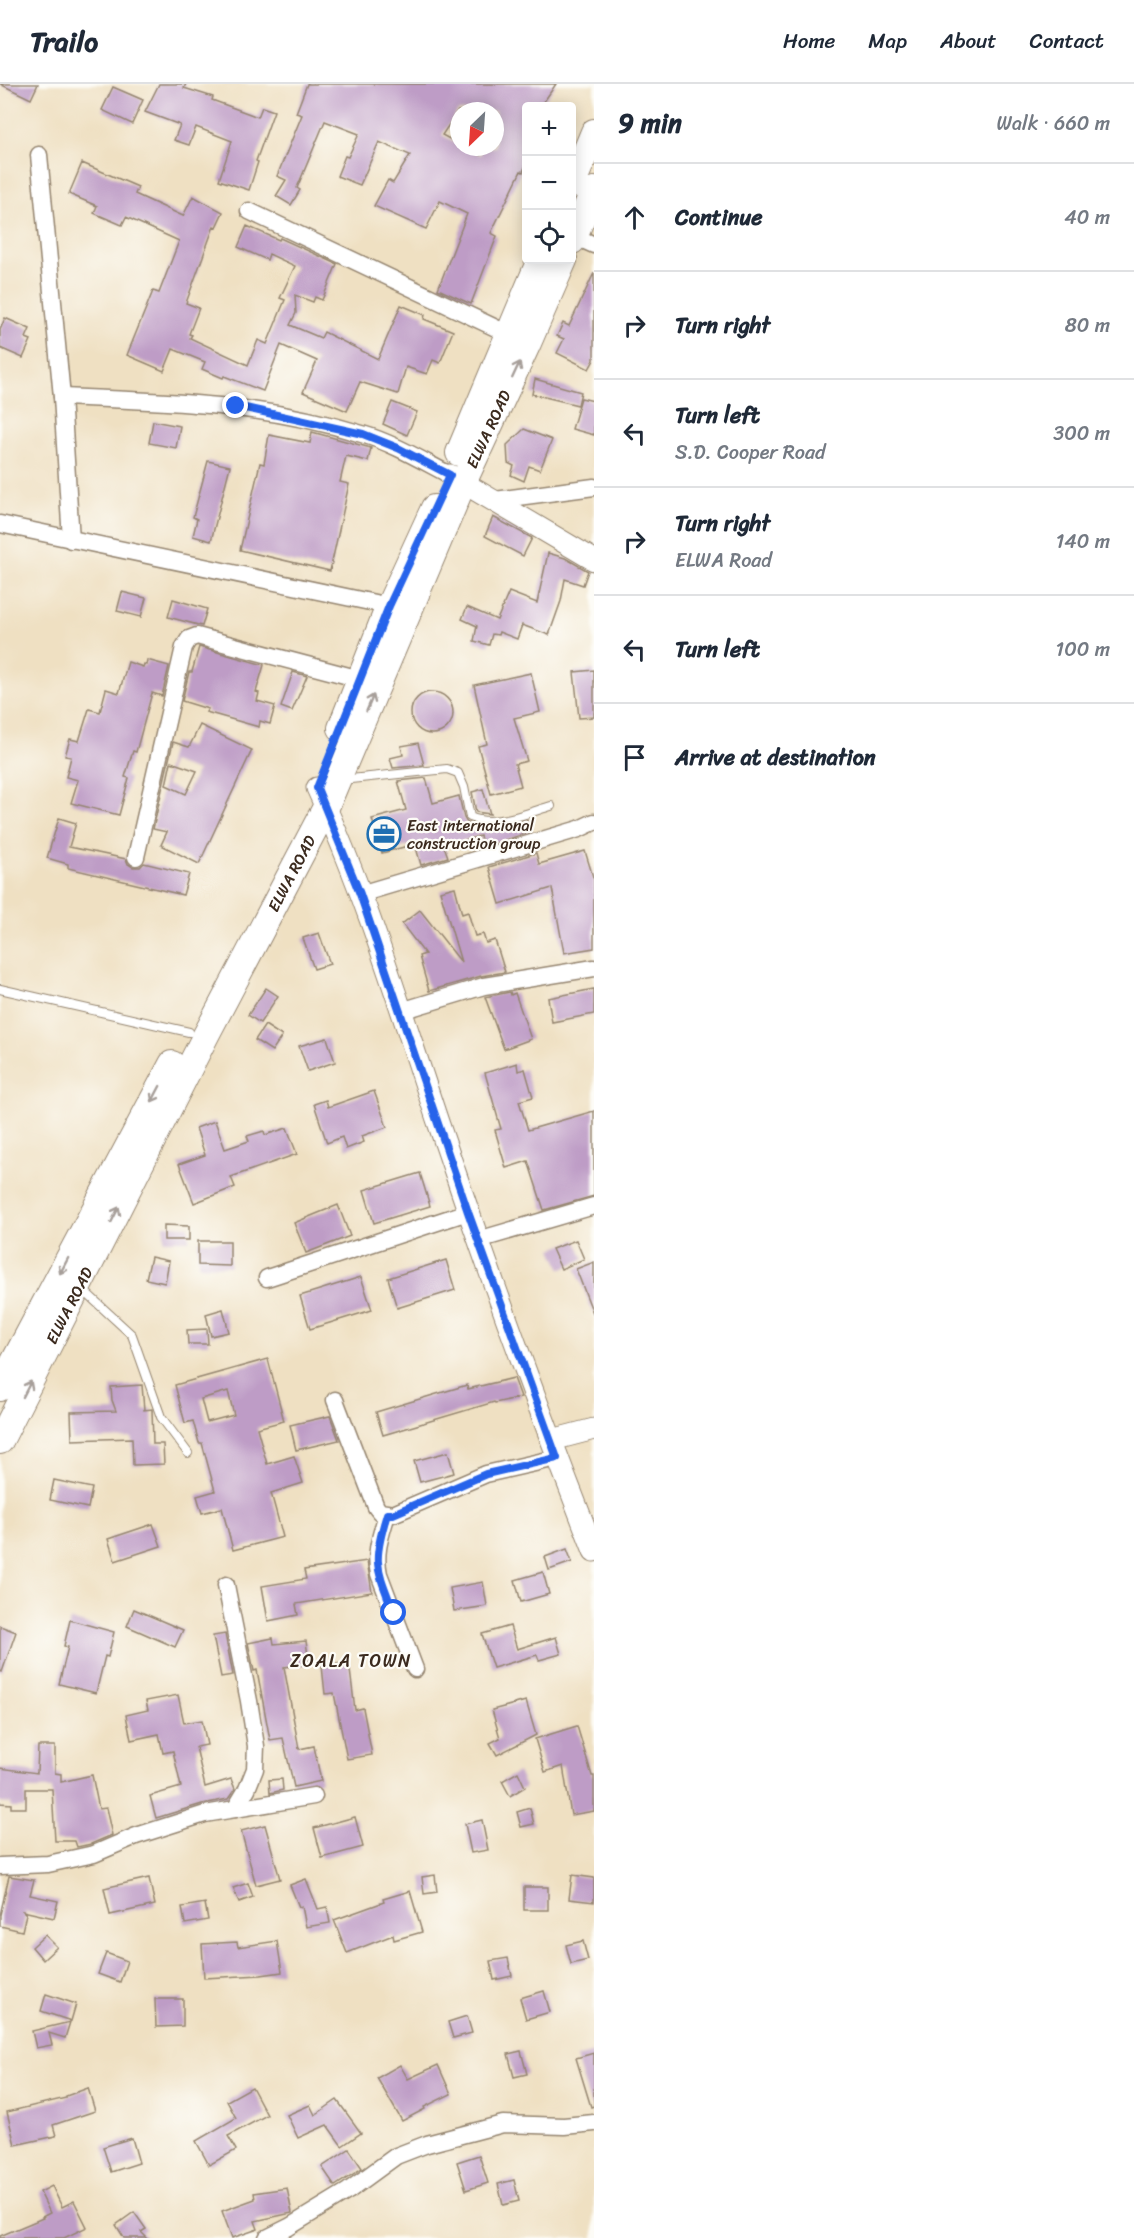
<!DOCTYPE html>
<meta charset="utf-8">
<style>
body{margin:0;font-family:Sriracha,sans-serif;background:#f2f2f3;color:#1f2937}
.controls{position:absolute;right:18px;top:18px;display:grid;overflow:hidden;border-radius:6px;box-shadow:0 3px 15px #0003}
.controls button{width:54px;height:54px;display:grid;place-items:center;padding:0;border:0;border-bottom:2px solid #e0e1e3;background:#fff;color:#1f2937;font:30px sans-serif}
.compass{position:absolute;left:450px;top:18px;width:54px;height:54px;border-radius:50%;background:#fff;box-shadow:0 3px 15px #0003;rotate:205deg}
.stop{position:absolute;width:18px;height:18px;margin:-14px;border:4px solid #2563eb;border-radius:50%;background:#fff}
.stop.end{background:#2563eb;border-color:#fff;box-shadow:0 2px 6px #0008}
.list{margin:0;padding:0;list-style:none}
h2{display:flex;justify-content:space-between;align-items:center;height:78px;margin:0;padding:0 24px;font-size:26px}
h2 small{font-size:20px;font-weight:400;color:#747a83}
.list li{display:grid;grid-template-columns:39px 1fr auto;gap:18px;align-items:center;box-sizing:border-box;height:108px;padding:0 24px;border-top:2px solid #e0e1e3}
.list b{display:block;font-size:22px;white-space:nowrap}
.list p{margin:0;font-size:20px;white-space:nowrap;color:#747a83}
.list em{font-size:20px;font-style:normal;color:#747a83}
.icon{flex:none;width:33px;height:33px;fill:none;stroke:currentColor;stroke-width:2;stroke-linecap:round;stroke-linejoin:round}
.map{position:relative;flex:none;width:594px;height:2154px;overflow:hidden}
header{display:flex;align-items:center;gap:36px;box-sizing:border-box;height:84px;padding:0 30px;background:#fff;border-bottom:2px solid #e0e1e3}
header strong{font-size:28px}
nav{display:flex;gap:33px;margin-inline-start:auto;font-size:21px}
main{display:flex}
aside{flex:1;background:#fff}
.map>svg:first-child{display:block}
.building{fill:#be9cc6;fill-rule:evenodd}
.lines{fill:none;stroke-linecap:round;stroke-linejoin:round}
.service-casing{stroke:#958570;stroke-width:10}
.minor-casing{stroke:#958570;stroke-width:19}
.tertiary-casing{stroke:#958570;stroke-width:23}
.primary-casing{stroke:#958570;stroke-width:28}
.service{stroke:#fff;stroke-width:8}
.minor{stroke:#fff;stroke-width:16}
.tertiary{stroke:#fff;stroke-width:21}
.primary{stroke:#fff;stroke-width:26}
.oneway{stroke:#a79f9a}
.route{stroke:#2563eb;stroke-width:8}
.labels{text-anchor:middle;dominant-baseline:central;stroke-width:4.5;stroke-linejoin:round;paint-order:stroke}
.street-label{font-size:16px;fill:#3b2a1e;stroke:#fdfcf7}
.poi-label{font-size:16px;fill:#3b2a1e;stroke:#fdfcf7;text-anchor:start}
.neighbourhood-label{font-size:18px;letter-spacing:1.5px;fill:#3b2a1e;stroke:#fdfcf7}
</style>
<header>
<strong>Trailo</strong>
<nav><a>Home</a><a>Map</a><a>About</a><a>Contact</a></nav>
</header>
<main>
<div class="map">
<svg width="594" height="2154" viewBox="0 0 594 2154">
<rect width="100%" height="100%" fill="#fdfcf7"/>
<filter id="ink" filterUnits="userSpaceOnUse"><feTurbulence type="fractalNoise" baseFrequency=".0167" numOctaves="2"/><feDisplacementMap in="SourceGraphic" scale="12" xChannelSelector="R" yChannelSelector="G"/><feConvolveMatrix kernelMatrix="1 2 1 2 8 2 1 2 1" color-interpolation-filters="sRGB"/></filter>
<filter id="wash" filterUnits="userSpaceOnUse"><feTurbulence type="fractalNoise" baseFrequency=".008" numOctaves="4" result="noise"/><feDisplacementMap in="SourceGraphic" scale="24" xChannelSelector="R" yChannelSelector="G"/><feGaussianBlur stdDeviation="1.35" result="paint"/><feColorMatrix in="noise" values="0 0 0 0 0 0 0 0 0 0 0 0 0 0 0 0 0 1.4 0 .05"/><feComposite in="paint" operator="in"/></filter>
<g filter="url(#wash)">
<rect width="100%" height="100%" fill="#efe0c2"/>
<g id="blocks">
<g class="building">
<polygon points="0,0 38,0 31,15"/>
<polygon points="159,0 186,0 184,4 213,13 212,16 258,33 262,23 274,27 256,77 258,78 249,106 219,96 232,57 196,43 189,61 174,56 180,41 145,28"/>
<path d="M307 0H556L541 22H526V81L523 88 521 87 491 149 497 152 471 220 438 205 467 130 440 117 426 145 374 122 388 96 393 99 410 71 379 58 360 101 337 92 345 72 348 73 359 50 325 37 297 104 300 106 291 121 276 112 286 96 277 92 302 31 296 29ZM458 27H495V63H483L480 71 465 63H459V60L442 51Z"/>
<polygon points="113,3 143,16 132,40 102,26"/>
<polygon points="82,79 138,103 135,110 183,132 193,112 223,128 216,143 214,142 186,219 199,224 189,250 192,251 190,254 248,281 258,256 267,260 285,216 280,214 295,182 269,170 267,176 238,163 247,142 279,156 280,154 337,180 322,216 315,213 313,218 295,211 296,229 290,241 321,254 324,248 378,275 401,221 425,231 424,235 453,247 440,279 433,276 427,290 406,283 398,310 360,298 347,327 303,308 317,277 281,261 263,307 224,292 223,294 202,285 205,278 173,265 164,287 127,271 153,207 159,209 179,157 126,133 122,141 94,129 97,122 69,110"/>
<polygon points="594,189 594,276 589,285 557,269 564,255 557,252 563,239 569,242"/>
<polygon points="5,234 30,245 26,254 31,256 23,274 0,264 0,246"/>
<polygon points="535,295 581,308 578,321 532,310"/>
<polygon points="581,314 594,317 594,351 572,345"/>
<polygon points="392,318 417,328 407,351 383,340"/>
<polygon points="153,337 180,342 176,364 149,359"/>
<polygon points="524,345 552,356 540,386 529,382 524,397 511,391 514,382 508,379 507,361"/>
<polygon points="312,348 371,364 368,377 346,372 340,398 349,400 330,487 240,466 260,379 264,380 269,351 310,359"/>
<polygon points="208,377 230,382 211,457 193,452 197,435 193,433"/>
<polygon points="493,433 532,454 523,472 485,452"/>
<polygon points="548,469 565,474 588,487 583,501 565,495 561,517 549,551 522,541 517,555 499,548 498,551 492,550 489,561 474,557 477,542 462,535 467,523 497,536 509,508 537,519"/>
<polygon points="122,508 146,514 141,533 117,527"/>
<polygon points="173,515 207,525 202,542 168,533"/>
<polygon points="199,563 264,581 256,608 259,609 257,617 275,622 270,640 260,637 259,643 206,628 208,625 182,617 189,588 192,588"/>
<polygon points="147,576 169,582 162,612 152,609 136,668 133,667 125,693 129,694 119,731 71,719 78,696 66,693 71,673 65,672 70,655 79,657 89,625 100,628 106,605 119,609 128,578 143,583 144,580 146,581"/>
<polygon points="594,586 594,633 579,634 574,588"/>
<polygon points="293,588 307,592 292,627 281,623"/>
<polygon points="531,589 540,628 514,634 527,677 515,680 521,702 491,710 478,662 487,660 474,601"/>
<circle cx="432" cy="629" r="21"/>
<path d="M200 641 252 666 199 780 161 761 167 748 153 745 173 658 189 663ZM171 678 197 687 186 710 166 701Z"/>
<polygon points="418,659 424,681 393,684 390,674 403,671 401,662"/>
<polygon points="426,694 433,719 459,712 464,734 467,739 494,744 527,736 531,748 483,763 480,752 444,762 448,773 421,781 415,760 382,769 372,735 406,726 398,697"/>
<polygon points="483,705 490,730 476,728 472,708"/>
<polygon points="59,734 76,739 69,763 126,775 128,780 133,783 140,783 144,779 189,790 183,811 68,784 68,780 47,774"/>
<polygon points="585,767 594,796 594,864 564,869 552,804 500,820 489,783 536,769 539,780"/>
<polygon points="455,803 462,830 468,828 475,852 483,850 486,859 495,856 505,888 481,892 429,907 419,872 425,870 402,840 420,826 461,878 440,807"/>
<polygon points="319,849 330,880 314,885 303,854"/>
<polygon points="266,904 278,912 260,939 248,931"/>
<polygon points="594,905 594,930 552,938 548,914"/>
<polygon points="510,908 511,911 515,909 531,955 504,965 485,913"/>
<polygon points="265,941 282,952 272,967 255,956"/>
<polygon points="327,954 335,978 308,987 299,962"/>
<polygon points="517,979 518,987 525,985 533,1013 519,1017 528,1046 594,1027 594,1112 544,1126 528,1077 506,1084 495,1046 501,1045 485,989"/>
<polygon points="374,1007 387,1043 362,1052 364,1058 346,1065 342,1053 327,1059 314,1020 326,1016 328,1023"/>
<polygon points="215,1037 225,1065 249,1057 247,1052 264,1047 265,1051 287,1044 297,1070 231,1093 235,1103 194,1119 179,1080 205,1071 196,1044"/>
<polygon points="420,1089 430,1122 374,1139 364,1106"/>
<polygon points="338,1121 350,1152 306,1169 294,1139"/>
<polygon points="164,1141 189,1142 189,1156 164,1156"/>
<polygon points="576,1156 584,1175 561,1185 552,1165"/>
<polygon points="198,1157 230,1157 230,1182 198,1181"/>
<polygon points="151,1173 169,1177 165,1199 146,1195"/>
<polygon points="446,1176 455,1206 397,1224 388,1194"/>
<polygon points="594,1178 594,1229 593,1229 576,1185"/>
<polygon points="361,1193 372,1226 310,1245 300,1212"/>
<polygon points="223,1225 229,1248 211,1252 206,1230"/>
<polygon points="207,1245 208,1260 188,1260 187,1246"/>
<path d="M268 1275 284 1337 257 1344 267 1380 294 1372 303 1399 271 1409 283 1453 233 1466 222 1424 202 1429 197 1412 215 1407 202 1359H199L193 1337 185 1339 175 1301ZM228 1307 234 1331 207 1338 201 1315Z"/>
<polygon points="514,1294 521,1313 495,1319 494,1318 383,1351 376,1328 467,1301 468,1305"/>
<polygon points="142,1301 144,1326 152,1325 153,1360 163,1360 164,1380 133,1381 132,1354 72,1356 71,1328 116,1327 112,1316 111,1303"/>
<polygon points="330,1332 339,1356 296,1366 290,1341"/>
<polygon points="448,1368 454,1389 420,1398 414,1377"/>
<polygon points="54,1396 92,1404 88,1424 50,1416"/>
<polygon points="153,1440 161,1462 115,1477 108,1455"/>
<polygon points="567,1465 572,1478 549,1486 545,1473"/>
<polygon points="367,1477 372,1508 296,1520 298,1531 268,1537 262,1502 306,1495 304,1486"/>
<polygon points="543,1488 549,1510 521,1518 515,1496"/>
<polygon points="483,1498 487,1522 454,1527 450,1504"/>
<polygon points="134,1525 183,1546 175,1563 127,1542"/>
<polygon points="70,1536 114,1548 108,1573 105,1572 96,1609 59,1600 68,1563 64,1562"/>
<polygon points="0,1542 16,1548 2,1588 0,1587"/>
<polygon points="510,1542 517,1565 556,1553 561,1570 539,1576 537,1571 493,1584 482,1550"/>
<polygon points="225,1550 233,1591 221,1593 213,1552"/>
<polygon points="273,1554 274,1560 306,1557 309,1580 284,1583 299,1665 314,1662 321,1697 294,1703 283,1654 270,1656 257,1586 254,1587 248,1559"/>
<polygon points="349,1578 355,1626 363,1624 372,1671 347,1675 334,1609 325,1610 322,1582"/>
<polygon points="178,1611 184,1639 202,1636 207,1661 196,1663 205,1703 231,1695 235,1705 228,1715 202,1720 156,1734 150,1712 181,1703 173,1667 163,1669 159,1650 131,1656 126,1631 148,1626 146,1617"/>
<polygon points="526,1617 536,1651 497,1671 490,1659 500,1654 492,1626"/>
<polygon points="577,1642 592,1692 594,1692 594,1727 571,1731 563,1682 545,1688 535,1655"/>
<polygon points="38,1662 55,1662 55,1689 61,1690 61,1698 92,1691 99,1725 106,1724 112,1751 91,1760 77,1763 75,1757 55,1757 52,1705 26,1705 26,1724 11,1724 11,1720 0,1719 0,1684 37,1689"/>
<polygon points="518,1688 525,1703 510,1712 502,1697"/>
<polygon points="282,1695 283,1706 270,1709 269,1696"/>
<polygon points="530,1724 534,1740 521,1743 517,1728"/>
<polygon points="355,1733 363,1763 322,1774 314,1744"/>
<polygon points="482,1736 488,1766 471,1769 465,1740"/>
<polygon points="265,1741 280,1795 256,1801 241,1747"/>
<polygon points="435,1791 437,1808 424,1810 422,1793"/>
<polygon points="572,1791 594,1794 594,1818 569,1815"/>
<polygon points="9,1792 34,1796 30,1811 58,1817 54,1834 23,1827 26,1830 22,1847 0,1842 0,1831"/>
<polygon points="149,1794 155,1821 110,1831 104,1804"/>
<polygon points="306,1795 318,1825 327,1823 330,1839 306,1843 302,1822 299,1823 290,1801"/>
<polygon points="248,1799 253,1813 239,1818 233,1804"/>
<rect x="524" y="1803" width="24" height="23"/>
<polygon points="410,1807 422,1848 394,1856 393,1851 347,1869 334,1836 384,1818 383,1815"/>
<polygon points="205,1819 208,1836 185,1840 182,1823"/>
<polygon points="45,1851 57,1863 43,1876 32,1863"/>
<polygon points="277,1857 282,1888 261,1891 204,1894 202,1860 237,1858 238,1863"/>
<polygon points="583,1857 588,1876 571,1880 566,1861"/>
<polygon points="106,1869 127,1877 120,1898 98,1890"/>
<polygon points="508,1874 512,1892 494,1896 490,1877"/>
<polygon points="544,1907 550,1928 526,1935 520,1914"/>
<polygon points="46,1910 76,1920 71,1937 41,1927"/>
<polygon points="155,1915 183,1915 183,1942 156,1943"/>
<polygon points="467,1932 472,1949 453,1954 448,1938"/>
<polygon points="70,1938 65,1954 49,1949 52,1961 36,1964 32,1947"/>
<polygon points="521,1967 527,1990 514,1993 508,1970"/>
<polygon points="594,1969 594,2022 591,2023 576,1974"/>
<polygon points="400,1981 408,1995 438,1981 451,2010 424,2023 425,2025 402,2037 377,1994"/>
<polygon points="252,2003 267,2031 228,2052 236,2066 209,2081 196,2057 236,2034 227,2017"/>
<polygon points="88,2004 95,2027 53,2041 56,2052 15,2061 7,2028 66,2014 66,2012"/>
<polygon points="337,2016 361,2049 342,2062 327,2041 298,2054 287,2031 310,2021 315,2031"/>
<polygon points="132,2054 139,2079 111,2088 103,2063"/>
<polygon points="349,2065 362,2084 335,2102 322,2083"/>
<polygon points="479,2071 488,2099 466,2106 457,2078"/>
<polygon points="514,2096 519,2117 503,2121 498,2100"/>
<polygon points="52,2102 62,2123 74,2117 87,2143 64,2154 0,2154 0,2152 43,2134 42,2133 50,2129 40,2108"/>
<polygon points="287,2104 292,2129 255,2137 258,2145 232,2154 222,2127 255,2115 254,2109"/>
<polygon points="134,2128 146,2145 141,2148 147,2154 124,2154 116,2141"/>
</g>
</g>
</g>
<g filter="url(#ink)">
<use href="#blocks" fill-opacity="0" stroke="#958570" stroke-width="1.5"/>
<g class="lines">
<g class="service-casing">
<g id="service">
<path d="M341 696 447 685 458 689 464 703 470 733C493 744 527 729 551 722"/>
<polyline points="0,905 189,948"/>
<polyline points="81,1204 132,1251 161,1333 188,1369"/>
</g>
</g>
<g class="minor-casing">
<g id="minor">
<polyline points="39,71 62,313 71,456"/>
<polyline points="249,127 517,254"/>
<polyline points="574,152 594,161"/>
<path d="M62 313C166 317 262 319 362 350 393 359 421 376 450 391"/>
<polyline points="495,416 594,403"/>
<polyline points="0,440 389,522"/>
<polyline points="136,773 184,563 189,555 197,552 360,595"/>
<polyline points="360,810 579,745 594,738"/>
<polyline points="401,927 484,902 594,884"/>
<polyline points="478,1156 594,1122"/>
<polyline points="267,1194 468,1128"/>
<polyline points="335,1316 376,1423 380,1428 393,1430 486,1390 557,1374"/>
<path d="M387 1430C381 1451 374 1468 379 1490L415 1585"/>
<polyline points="226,1501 249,1617 256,1662 255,1685 247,1705 235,1725"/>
<polyline points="0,1782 48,1780 94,1770 136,1752 205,1730 314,1712"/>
<polyline points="267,2154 289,2143 348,2107 396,2072 427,2060 503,2040 564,2042 594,2039"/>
</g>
</g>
<g class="tertiary-casing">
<g id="tertiary">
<polyline points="450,391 594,476"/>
<path d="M317 704C367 812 401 928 439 1041 487 1184 539 1327 594 1467"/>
<polyline points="552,1356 594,1345"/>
</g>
</g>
<g class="primary-casing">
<g id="primary">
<polyline points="572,101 594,48"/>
<polyline points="572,157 594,106"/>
<polyline points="459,369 540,176"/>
<polyline points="341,644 389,522 434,424"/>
<polyline points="0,1304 172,980"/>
<path id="s1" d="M0 1357 205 953 326 723 463 399 528 259 564 176"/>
</g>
</g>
<use href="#service" class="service"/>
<use href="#minor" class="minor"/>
<use href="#tertiary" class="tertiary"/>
<use href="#primary" class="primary"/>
</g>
<defs><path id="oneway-shaft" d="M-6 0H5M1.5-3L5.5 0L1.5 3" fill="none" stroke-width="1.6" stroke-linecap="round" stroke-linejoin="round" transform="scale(1.5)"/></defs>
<g class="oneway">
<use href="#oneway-shaft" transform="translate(516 286) rotate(-65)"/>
<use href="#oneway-shaft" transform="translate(370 619) rotate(-67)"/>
<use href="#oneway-shaft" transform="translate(156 1010) rotate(118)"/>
<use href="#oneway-shaft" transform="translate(115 1131) rotate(-63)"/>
<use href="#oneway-shaft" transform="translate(64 1182) rotate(118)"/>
<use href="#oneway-shaft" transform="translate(27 1305) rotate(-63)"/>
</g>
</g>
<g class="lines" filter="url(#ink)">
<path class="route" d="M236 322 363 350 398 364 450 391 389 522 317 704 360 810 468 1128 557 1374 486 1390 393 1430H387C372 1479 376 1482 394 1529"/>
</g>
<defs>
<g id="office-ring" transform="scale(1.725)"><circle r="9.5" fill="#fdfcf7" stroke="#1f6fb2" stroke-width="1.5"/><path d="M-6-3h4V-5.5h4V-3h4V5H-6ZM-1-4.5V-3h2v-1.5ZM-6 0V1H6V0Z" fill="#1f6fb2"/></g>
</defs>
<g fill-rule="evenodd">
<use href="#office-ring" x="384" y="750"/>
</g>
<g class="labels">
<g class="street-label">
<text stroke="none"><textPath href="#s1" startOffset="1124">ELWA ROAD</textPath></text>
<text stroke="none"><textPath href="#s1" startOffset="638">ELWA ROAD</textPath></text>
<text stroke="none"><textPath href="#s1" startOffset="152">ELWA ROAD</textPath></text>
</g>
<g class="poi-label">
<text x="407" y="741">East international<tspan x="407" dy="18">construction group</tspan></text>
</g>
<g class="neighbourhood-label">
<text x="351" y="1577">ZOALA TOWN</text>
</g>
</g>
</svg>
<div class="controls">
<button>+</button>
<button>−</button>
<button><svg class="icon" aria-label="locate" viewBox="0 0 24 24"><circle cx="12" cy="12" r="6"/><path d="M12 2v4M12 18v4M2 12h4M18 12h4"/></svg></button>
</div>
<svg class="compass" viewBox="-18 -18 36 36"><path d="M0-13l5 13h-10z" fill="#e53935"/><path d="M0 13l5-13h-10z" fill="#747a83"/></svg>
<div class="stop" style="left:394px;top:1529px"></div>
<div class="stop end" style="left:236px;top:322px"></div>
</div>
<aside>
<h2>9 min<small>Walk · 660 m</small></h2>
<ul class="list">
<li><svg class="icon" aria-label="ahead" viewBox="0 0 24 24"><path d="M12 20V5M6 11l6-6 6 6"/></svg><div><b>Continue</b></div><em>40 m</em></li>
<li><svg class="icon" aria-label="right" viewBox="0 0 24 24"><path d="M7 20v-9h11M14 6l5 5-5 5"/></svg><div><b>Turn right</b></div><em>80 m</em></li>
<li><svg class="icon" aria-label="left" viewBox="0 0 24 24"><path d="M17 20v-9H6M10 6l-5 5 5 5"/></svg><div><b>Turn left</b><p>S.D. Cooper Road</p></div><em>300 m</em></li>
<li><svg class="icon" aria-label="right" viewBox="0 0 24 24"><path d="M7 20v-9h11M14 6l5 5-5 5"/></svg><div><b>Turn right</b><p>ELWA Road</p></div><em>140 m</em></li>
<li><svg class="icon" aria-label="left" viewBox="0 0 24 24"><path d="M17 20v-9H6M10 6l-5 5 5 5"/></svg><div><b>Turn left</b></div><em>100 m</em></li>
<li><svg class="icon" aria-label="arrive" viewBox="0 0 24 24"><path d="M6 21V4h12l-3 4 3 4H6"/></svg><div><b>Arrive at destination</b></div></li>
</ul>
</aside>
</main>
